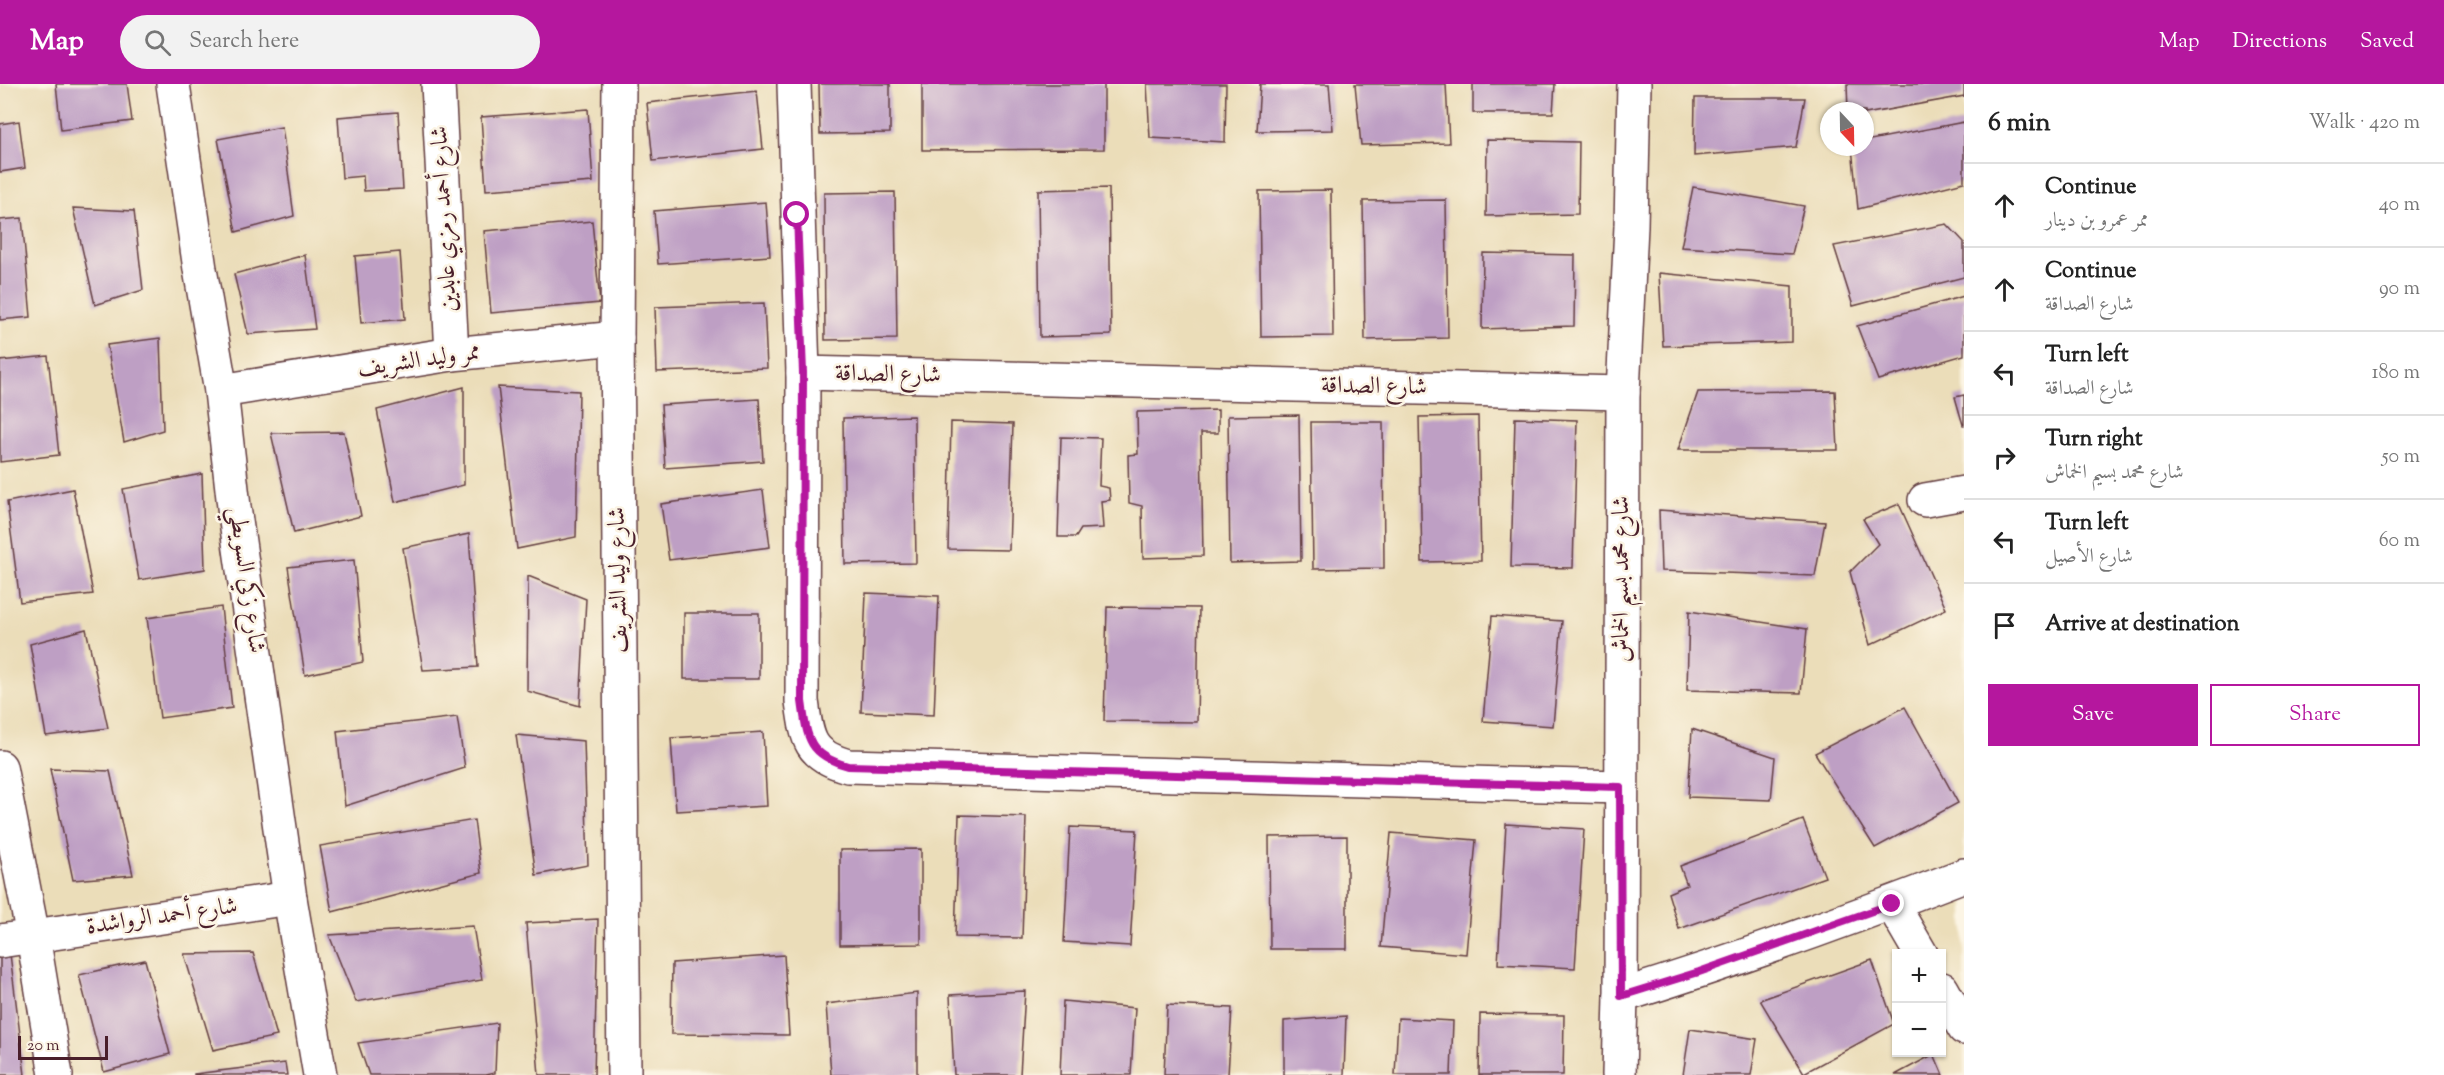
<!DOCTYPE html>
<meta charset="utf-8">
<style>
body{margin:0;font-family:"Sorts Mill Goudy",Amiri,serif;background:#f2f2f2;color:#222}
.controls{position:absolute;right:18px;bottom:18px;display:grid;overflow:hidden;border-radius:0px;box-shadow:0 2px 4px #0004}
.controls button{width:54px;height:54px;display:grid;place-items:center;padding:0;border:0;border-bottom:2px solid #e0e0e0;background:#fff;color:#222;font:30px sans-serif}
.compass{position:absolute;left:1820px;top:18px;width:54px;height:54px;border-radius:50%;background:#fff;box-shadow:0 2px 4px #0004;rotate:158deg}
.scale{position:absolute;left:18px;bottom:15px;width:90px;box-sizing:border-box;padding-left:6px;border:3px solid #4a1f2b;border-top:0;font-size:16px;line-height:21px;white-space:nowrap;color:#4a1f2b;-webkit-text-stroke:4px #fcf5e5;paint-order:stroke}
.stop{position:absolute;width:18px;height:18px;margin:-14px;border:4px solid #b5179e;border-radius:50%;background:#fff}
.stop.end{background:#b5179e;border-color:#fff;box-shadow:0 2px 6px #0008}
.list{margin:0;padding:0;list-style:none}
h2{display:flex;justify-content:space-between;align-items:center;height:78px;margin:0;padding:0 24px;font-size:26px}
h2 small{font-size:20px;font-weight:400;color:#767676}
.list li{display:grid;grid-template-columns:39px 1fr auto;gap:18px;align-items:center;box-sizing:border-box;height:84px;padding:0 24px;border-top:2px solid #e0e0e0}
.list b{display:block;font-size:22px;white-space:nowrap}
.list p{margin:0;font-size:20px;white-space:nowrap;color:#767676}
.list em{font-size:20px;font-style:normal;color:#767676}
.actions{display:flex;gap:12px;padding:18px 24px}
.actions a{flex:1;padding:14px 0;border:2px solid #b5179e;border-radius:0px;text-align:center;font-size:21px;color:#b5179e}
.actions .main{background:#b5179e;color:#fff}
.icon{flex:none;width:33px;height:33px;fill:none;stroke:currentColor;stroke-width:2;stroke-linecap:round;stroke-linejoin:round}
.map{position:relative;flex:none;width:1964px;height:991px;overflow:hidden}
header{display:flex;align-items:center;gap:36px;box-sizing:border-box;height:84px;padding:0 30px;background:#b5179e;color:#fff}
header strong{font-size:28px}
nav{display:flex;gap:33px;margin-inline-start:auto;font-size:21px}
.search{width:420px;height:54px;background:#f2f2f2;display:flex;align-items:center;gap:15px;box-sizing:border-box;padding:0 21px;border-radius:33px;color:#767676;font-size:22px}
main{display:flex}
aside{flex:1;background:#fff}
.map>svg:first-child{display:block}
.building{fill:#be9fc4}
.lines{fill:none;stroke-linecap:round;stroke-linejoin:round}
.minor-casing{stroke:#623c40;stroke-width:36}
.minor{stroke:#fff;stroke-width:33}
.route{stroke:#b5179e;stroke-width:8}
.labels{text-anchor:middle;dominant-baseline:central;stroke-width:5;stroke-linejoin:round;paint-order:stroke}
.street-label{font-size:24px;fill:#4a1f2b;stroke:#fcf5e5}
</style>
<header>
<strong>Map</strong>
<div class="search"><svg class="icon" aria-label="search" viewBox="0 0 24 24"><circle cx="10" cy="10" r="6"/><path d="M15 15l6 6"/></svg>Search here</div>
<nav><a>Map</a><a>Directions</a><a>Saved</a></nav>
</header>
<main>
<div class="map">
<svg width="1964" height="991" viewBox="0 0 1964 991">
<rect width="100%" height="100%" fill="#fcf5e5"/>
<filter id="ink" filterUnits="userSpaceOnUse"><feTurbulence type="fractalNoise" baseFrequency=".0167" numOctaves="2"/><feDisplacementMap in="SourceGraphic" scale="12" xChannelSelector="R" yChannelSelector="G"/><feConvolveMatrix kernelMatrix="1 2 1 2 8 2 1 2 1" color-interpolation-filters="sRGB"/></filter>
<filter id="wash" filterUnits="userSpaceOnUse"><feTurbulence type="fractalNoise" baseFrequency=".008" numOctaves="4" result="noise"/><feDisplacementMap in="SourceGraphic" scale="24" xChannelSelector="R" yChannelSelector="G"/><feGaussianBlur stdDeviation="1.35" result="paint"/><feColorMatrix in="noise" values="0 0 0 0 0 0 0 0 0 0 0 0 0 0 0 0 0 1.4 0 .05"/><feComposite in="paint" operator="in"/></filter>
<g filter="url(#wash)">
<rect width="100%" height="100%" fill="#ebddb9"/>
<g id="blocks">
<g class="building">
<polygon points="56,0 127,0 132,37 61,46"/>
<polygon points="819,0 890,0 890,49 820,50"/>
<polygon points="922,0 1104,0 1104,65 922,66"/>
<polygon points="1147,0 1226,0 1225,58 1150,54"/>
<polygon points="1260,0 1329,0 1333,46 1257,47"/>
<polygon points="1355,0 1446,0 1449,59 1361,61"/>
<polygon points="1473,0 1555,0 1553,29 1473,29"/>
<polygon points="1847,0 1964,0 1964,12 1865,30 1865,27 1848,27"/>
<polygon points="757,7 763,65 653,77 647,19"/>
<polygon points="1695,14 1805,14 1796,63 1694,72"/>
<polygon points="588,25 593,98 486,106 481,33"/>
<polygon points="398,28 403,105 364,107 363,92 342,94 338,33"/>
<polygon points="19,37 25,84 0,88 0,40"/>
<polygon points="1964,38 1964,98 1858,125 1852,63 1865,63 1865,57"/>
<polygon points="282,43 294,132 236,148 218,55"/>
<polygon points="1487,56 1579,58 1578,130 1486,132"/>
<polygon points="1693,103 1804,122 1792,170 1681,163"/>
<polygon points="1109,104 1111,251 1040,253 1038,106"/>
<polygon points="1331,106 1333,252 1261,253 1259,107"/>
<polygon points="895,108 897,255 825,256 824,109"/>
<polygon points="1446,116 1448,254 1365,256 1363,117"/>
<polygon points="766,118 770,172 658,180 654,127"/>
<polygon points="73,124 134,127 143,206 95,221"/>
<polygon points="22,134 31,233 0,236 0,136"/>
<polygon points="592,137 600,219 491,229 484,147"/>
<polygon points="1947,140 1964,158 1964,193 1853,222 1834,162"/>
<polygon points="400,168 405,235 361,239 355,172"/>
<polygon points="1483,169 1575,171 1574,242 1482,245"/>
<polygon points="305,171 315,245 248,250 234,190"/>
<polygon points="1659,189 1792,202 1792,258 1663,262"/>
<polygon points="1964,212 1964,271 1878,296 1857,242"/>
<polygon points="764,219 767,284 657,288 655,223"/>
<polygon points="160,254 163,346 124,358 107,261"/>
<polygon points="48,272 59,371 0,378 0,277"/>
<polygon points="464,303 464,401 395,418 377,326"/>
<polygon points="498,303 579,307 576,453 517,465"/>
<polygon points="1835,307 1838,366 1678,366 1698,308"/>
<polygon points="1964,311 1964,341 1963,341 1955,313"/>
<polygon points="759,315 763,377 665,384 661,321"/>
<polygon points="1218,326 1218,349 1201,349 1203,472 1143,474 1142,422 1129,419 1128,371 1138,370 1137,328"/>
<polygon points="1299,331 1301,477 1230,479 1228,332"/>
<polygon points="914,332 916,479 845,480 843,334"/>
<polygon points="1478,332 1481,477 1422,478 1419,333"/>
<polygon points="1515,334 1577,336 1573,484 1511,483"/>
<polygon points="951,338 1013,340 1009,466 948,465"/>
<polygon points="1311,338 1383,338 1384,484 1313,485"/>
<polygon points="344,348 361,432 294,449 271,349"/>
<polygon points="1061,353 1101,354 1099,402 1109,404 1110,416 1101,417 1103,444 1081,445 1076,453 1058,453"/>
<polygon points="202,390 205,485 139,496 123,405"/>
<polygon points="73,405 93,510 20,518 7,418"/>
<polygon points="763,406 770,463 669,476 661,420"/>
<polygon points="1899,420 1946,525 1870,561 1850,488 1878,460 1863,435"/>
<polygon points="1659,426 1825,438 1815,492 1661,487"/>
<polygon points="469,450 478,583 423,586 403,464"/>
<polygon points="354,476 363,578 305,591 288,483"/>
<polygon points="528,492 586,515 580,622 527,607"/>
<polygon points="866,509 939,512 934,631 861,628"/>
<polygon points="221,523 232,624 160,634 147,534"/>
<polygon points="1107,523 1199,524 1197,638 1104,637"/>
<polygon points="1689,527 1807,545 1801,609 1687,606"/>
<rect x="684" y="529" width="75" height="66"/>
<polygon points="1492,532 1562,537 1553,642 1483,637"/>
<polygon points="86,545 108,644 46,652 30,560"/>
<polygon points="1905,623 1958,719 1875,764 1815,669"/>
<polygon points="457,633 465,684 345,722 337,647"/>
<polygon points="1692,645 1775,673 1771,716 1688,713"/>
<polygon points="763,648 767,722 676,727 671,654"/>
<polygon points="516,651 584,657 588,781 536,791"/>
<polygon points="50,685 110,687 133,791 73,796"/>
<polygon points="959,731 1026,733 1022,854 955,853"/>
<polygon points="474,736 481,789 332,828 320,762"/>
<polygon points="1803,736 1825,793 1679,845 1668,809 1687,801 1680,782"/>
<polygon points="1506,740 1584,745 1575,884 1498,880"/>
<polygon points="1070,743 1137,746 1130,862 1064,858"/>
<polygon points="1391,749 1476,756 1466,870 1381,863"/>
<polygon points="1347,752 1347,865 1270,865 1269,753"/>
<polygon points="921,765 921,860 840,861 840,766"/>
<polygon points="598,835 594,991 539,991 526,839"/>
<polygon points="473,842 482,896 356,918 329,851"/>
<polygon points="253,869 277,952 213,966 184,870"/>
<polygon points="10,870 25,991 0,991 0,871"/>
<polygon points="784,871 789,951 671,950 672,879"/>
<polygon points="145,876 170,970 104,988 79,891"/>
<polygon points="1872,876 1894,940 1804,989 1760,916"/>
<polygon points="1025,907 1020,991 954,991 950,911"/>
<polygon points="917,909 917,991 831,991 826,920"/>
<polygon points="1063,917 1135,924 1131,991 1060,991"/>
<polygon points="1167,921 1232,924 1228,991 1164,991"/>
<polygon points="1480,930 1564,931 1563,991 1479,991"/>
<polygon points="1346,932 1344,991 1284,991 1284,937"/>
<polygon points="1398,934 1453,937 1451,991 1395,991"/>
<polygon points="497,939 495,989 486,991 369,991 358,959"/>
<polygon points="1690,945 1757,955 1751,991 1683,991"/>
<polygon points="1934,970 1943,991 1895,991"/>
<polygon points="285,979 287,991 194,991 194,990"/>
</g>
</g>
</g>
<g filter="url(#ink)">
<use href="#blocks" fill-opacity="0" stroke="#623c40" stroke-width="1.5"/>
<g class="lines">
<g class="minor-casing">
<g id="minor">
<polyline points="173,0 200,185 221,307 234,423 290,814 320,991"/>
<polyline points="438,0 452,270"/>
<polyline points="619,0 617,254 624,991"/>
<polyline points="794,0 803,289"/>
<polyline points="221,307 452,270 617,254"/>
<polyline points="1925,416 1964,409"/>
<polyline points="0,683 33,852 56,991"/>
<path d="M1620 703 848 682C808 671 807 654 802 617L803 289 1623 309"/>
<polyline points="1892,820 1921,870"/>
<polyline points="0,857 290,814"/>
<polyline points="1942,905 1964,944"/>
<path d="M1621 912C1737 876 1851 835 1964 791"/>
<polyline points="1619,991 1621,912 1623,309 1631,142 1634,0"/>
</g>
</g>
<use href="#minor" class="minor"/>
</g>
</g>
<g class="lines" filter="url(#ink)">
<path class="route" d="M797 131 803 289 802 617C807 654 808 671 848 682L1620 703 1621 912 1699 888 1892 820"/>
</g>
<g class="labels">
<g class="street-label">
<text transform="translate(445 135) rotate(-93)">شارع أحمد رمزي عابدين</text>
<text transform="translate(419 277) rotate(-8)">ممر وليد الشريف</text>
<text transform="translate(888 291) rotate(1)">شارع الصداقة</text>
<text transform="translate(1374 303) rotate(1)">شارع الصداقة</text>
<text transform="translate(1622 495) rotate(-90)">شارع محمد بسيم الخماش</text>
<text transform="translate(246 496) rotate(82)">شارع زكي السويطي</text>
<text transform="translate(619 496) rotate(-91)">شارع وليد الشريف</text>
<text transform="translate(162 833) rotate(-8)">شارع أحمد الرواشدة</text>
</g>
</g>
</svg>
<div class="controls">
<button>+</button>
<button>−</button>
</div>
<svg class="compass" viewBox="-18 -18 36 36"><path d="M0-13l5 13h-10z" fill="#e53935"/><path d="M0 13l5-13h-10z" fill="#767676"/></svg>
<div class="scale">20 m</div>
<div class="stop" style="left:797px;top:131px"></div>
<div class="stop end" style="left:1892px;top:820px"></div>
</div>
<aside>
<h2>6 min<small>Walk · 420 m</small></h2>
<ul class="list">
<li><svg class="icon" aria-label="ahead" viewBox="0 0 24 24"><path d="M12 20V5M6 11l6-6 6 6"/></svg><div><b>Continue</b><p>ممر عمرو بن دينار</p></div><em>40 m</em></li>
<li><svg class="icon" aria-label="ahead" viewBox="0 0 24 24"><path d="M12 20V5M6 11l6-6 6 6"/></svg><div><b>Continue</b><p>شارع الصداقة</p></div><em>90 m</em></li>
<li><svg class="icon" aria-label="left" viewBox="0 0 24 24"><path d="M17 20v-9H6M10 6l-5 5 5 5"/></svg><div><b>Turn left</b><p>شارع الصداقة</p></div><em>180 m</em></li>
<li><svg class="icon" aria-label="right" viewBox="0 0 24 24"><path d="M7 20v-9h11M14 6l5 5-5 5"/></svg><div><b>Turn right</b><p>شارع محمد بسيم الخماش</p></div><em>50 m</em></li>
<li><svg class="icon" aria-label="left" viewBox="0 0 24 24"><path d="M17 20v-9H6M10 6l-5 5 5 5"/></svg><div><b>Turn left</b><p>شارع الأصيل</p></div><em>60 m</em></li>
<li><svg class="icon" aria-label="arrive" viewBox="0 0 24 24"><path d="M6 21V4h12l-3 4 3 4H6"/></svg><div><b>Arrive at destination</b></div></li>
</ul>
<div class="actions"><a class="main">Save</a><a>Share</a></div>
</aside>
</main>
